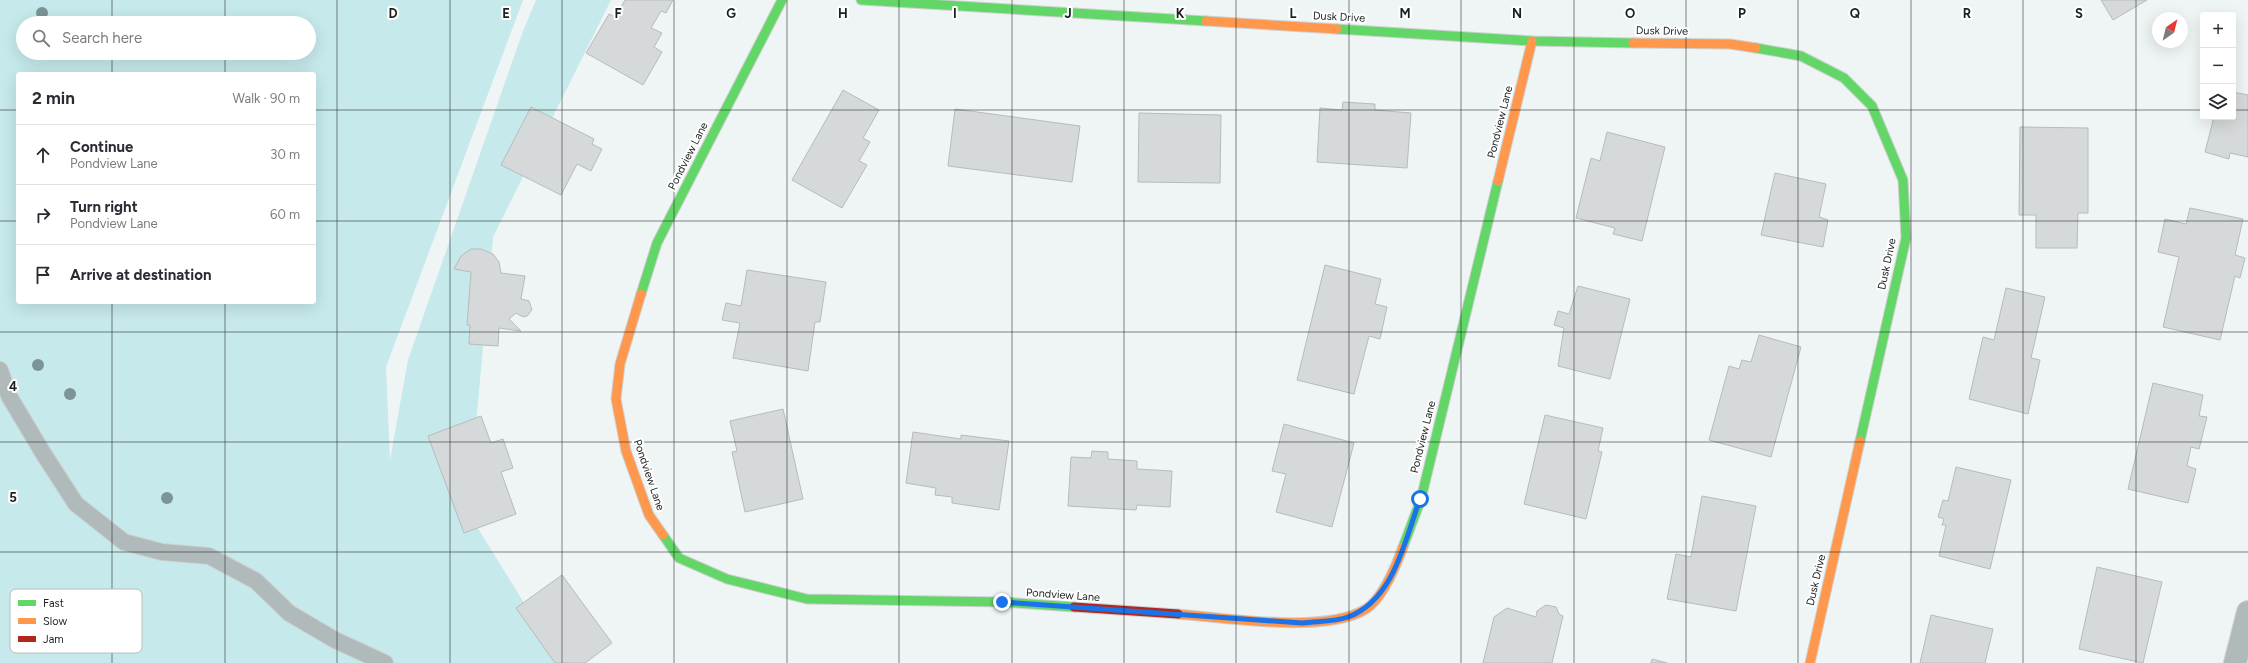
<!DOCTYPE html>
<meta charset="utf-8">
<style>
body{margin:0;font-family:Figtree,sans-serif;background:#f2f2f3;color:#2b2b33}
.controls{position:absolute;right:12px;top:12px;display:grid;overflow:hidden;border-radius:4px;box-shadow:0 4px 16px #0002}
.controls button{width:36px;height:36px;display:grid;place-items:center;padding:0;border:0;border-bottom:1px solid #e1e1e2;background:#fff;color:#2b2b33;font:20px sans-serif}
.compass{position:absolute;left:2152px;top:12px;width:36px;height:36px;border-radius:50%;background:#fff;box-shadow:0 4px 16px #0002;rotate:35deg}
.stop{position:absolute;width:12px;height:12px;margin:-9px;border:3px solid #1a73e8;border-radius:50%;background:#fff}
.stop.end{background:#1a73e8;border-color:#fff;box-shadow:0 1px 4px #0008}
.list{margin:0;padding:0;list-style:none}
h2{display:flex;justify-content:space-between;align-items:center;height:52px;margin:0;padding:0 16px;font-size:17px}
h2 small{font-size:13px;font-weight:400;color:#7c7c81}
.list li{display:grid;grid-template-columns:26px 1fr auto;gap:12px;align-items:center;box-sizing:border-box;height:60px;padding:0 16px;border-top:1px solid #e1e1e2}
.list b{display:block;font-size:15px;white-space:nowrap}
.list p{margin:0;font-size:13px;white-space:nowrap;color:#7c7c81}
.list em{font-size:13px;font-style:normal;color:#7c7c81}
.icon{flex:none;width:22px;height:22px;fill:none;stroke:currentColor;stroke-width:2;stroke-linecap:round;stroke-linejoin:round}
.map{position:relative;flex:none;width:2248px;height:663px;overflow:hidden}
.search{position:absolute;background:#fff;box-shadow:0 4px 16px #0002;left:16px;top:16px;width:300px;height:44px;display:flex;align-items:center;gap:10px;box-sizing:border-box;padding:0 14px;border-radius:22px;color:#7c7c81;font-size:15px}
.panel{position:absolute;background:#fff;box-shadow:0 4px 16px #0002;left:16px;top:72px;width:300px;height:232px;border-radius:4px}
.map>svg:first-child{display:block}
.green{fill:#c6e9eb;fill-rule:evenodd}
.building{fill:#d6d9d9;stroke:#b8bbbb}
.lines{fill:none;stroke-linecap:round;stroke-linejoin:round}
.lane-casing{stroke:#ced1d1;stroke-width:18}
.street-casing{stroke:#ced1d1;stroke-width:24}
.fast-casing{stroke:#ced1d1;stroke-width:11}
.slow-casing{stroke:#ced1d1;stroke-width:11}
.jam-casing{stroke:#ced1d1;stroke-width:11}
.lane{stroke:#b0babb;stroke-width:16}
.street{stroke:#b0babb;stroke-width:22}
.fast{stroke:#63d668;stroke-width:9}
.slow{stroke:#ff974d;stroke-width:9}
.jam{stroke:#b3261e;stroke-width:9}
.tree{fill:#7c9495}
.route{stroke:#1a73e8;stroke-width:5}
.grid{fill:none;stroke:#1d2021;stroke-width:1;stroke-opacity:0.55}
.labels{text-anchor:middle;dominant-baseline:central;stroke-width:4;stroke-linejoin:round;paint-order:stroke}
.street-label{font-size:11px;fill:#1d2021;stroke:#fff}
.key{fill:#fff;stroke:#bbbcbc;stroke-width:1}
.key-label{font-size:11px;fill:#1d2021}
.grid-label{font-size:13px;text-anchor:middle;font-weight:bold;fill:#1d2021;stroke:#fff;stroke-width:4;stroke-linejoin:round;paint-order:stroke}
</style>
<div class="map">
<svg width="2248" height="663" viewBox="0 0 2248 663">
<rect width="100%" height="100%" fill="#eff4f4"/>
<path class="green" d="M0 0H523L386 367 390 460 408 360 523 31 536 0H611L493 237 468 512 561 663H0ZM23 23H309V53H23ZM18 74H314V302H18Z"/>
<g class="building">
<polygon points="625,0 673,0 666,13 661,11 651,28 662,33 654,47 662,52 643,85 586,53 609,14 615,17"/>
<polygon points="2101,0 2147,0 2113,20"/>
<polygon points="843,90 879,110 863,138 870,142 859,161 867,165 842,208 792,180"/>
<polygon points="2233,92 2248,95 2248,157 2230,153 2229,159 2205,152 2214,117 2233,117"/>
<polygon points="1343,102 1375,104 1375,110 1411,113 1407,168 1317,162 1320,108 1342,110"/>
<polygon points="531,107 594,139 592,144 602,149 591,171 577,164 561,195 501,165"/>
<polygon points="955,109 1080,126 1072,182 948,166"/>
<polygon points="1139,113 1221,115 1220,183 1138,182"/>
<polygon points="2020,127 2088,128 2088,213 2078,213 2077,248 2036,248 2036,215 2019,215"/>
<polygon points="1607,132 1665,147 1642,241 1613,234 1615,228 1576,218 1591,158 1600,161"/>
<polygon points="1775,173 1826,184 1819,217 1828,220 1823,247 1761,235"/>
<polygon points="2190,208 2243,219 2235,255 2245,258 2240,278 2235,276 2220,340 2163,327 2179,257 2158,252 2165,219 2186,224"/>
<polygon points="471,249 481,249 493,254 499,262 501,273 525,276 521,299 529,301 532,310 527,316 523,317 516,313 509,319 521,331 499,328 498,346 469,344 470,325 467,325 471,272 454,269 461,256"/>
<polygon points="1325,265 1381,279 1375,304 1387,307 1380,339 1369,336 1354,394 1297,380"/>
<polygon points="747,270 826,282 820,322 815,322 808,371 733,358 740,323 722,320 726,303 741,306"/>
<polygon points="1578,286 1630,299 1610,379 1558,366 1564,328 1554,325 1558,311 1569,314"/>
<polygon points="2006,288 2045,297 2031,358 2040,360 2028,414 1969,399 1983,337 1994,340"/>
<polygon points="1759,335 1801,347 1771,457 1709,440 1729,366 1739,369 1742,360 1751,362"/>
<polygon points="2153,383 2203,395 2199,416 2207,417 2199,449 2191,447 2187,466 2196,469 2188,503 2128,489"/>
<polygon points="783,409 803,499 745,512 732,452 737,451 730,421"/>
<polygon points="1545,415 1603,428 1598,451 1602,452 1586,519 1524,504"/>
<polygon points="481,416 491,443 503,439 513,468 501,472 516,514 464,533 428,436"/>
<polygon points="1284,424 1354,443 1332,527 1276,512 1286,474 1272,471"/>
<polygon points="913,432 961,439 961,435 1009,441 999,510 952,503 952,497 935,495 936,488 906,483"/>
<polygon points="1092,451 1108,452 1108,459 1137,461 1137,469 1172,471 1170,507 1137,505 1136,510 1068,506 1071,457 1091,458"/>
<polygon points="1956,467 2011,480 1990,569 1939,556 1946,525 1942,525 1944,519 1938,517 1943,500 1948,501"/>
<polygon points="1702,496 1756,506 1736,611 1667,599 1676,554 1691,557"/>
<polygon points="2097,567 2162,582 2143,663 2079,649"/>
<polygon points="562,575 612,643 585,663 555,663 516,608"/>
<polygon points="1546,605 1556,607 1559,614 1563,616 1552,663 1483,663 1494,617 1507,608 1536,617 1537,611"/>
<polygon points="1931,615 1993,629 1985,663 1920,663"/>
<polygon points="1652,659 1667,663 1651,663"/>
</g>
<g class="lines">
<g class="lane-casing">
<polyline id="lane" points="0,370 9,396 43,453 76,504 124,542 162,552 209,556 256,581 289,613 335,640 385,663"/>
</g>
<g class="street-casing">
<polyline id="street" points="2235,663 2248,612"/>
</g>
<g class="fast-casing">
<g id="fast">
<polyline points="861,0 1206,21"/>
<polyline points="1337,29 1532,41 1633,43"/>
<polyline points="1756,48 1801,56 1844,78 1872,106 1903,180 1906,238 1860,441"/>
<polyline points="641,294 657,243 782,0"/>
<polyline points="663,535 679,558 727,579 807,599 1002,602 1074,607"/>
<polyline points="1403,547 1421,499 1498,181"/>
</g>
</g>
<g class="slow-casing">
<g id="slow">
<polyline points="1206,21 1337,29"/>
<polyline points="1633,43 1730,44 1756,48"/>
<polyline points="1498,181 1532,41"/>
<polyline points="641,294 620,364 616,399 626,451 649,515 663,535"/>
<path d="M1178 614C1226 618 1326 634 1366 609 1383 598 1396 566 1403 547"/>
<polyline points="1810,663 1860,441"/>
</g>
</g>
<g class="jam-casing">
<polyline id="jam" points="1074,607 1178,614"/>
</g>
<use href="#lane" class="lane"/>
<use href="#street" class="street"/>
<use href="#fast" class="fast"/>
<use href="#slow" class="slow"/>
<use href="#jam" class="jam"/>
</g>
<g class="tree">
<circle cx="42" cy="13" r="6"/>
<circle cx="38" cy="365" r="6"/>
<circle cx="70" cy="394" r="6"/>
<circle cx="167" cy="498" r="6"/>
</g>
<g class="lines">
<path class="route" d="M1002 602 1302 623C1316 621 1334 622 1348 617 1394 600 1405 540 1420 499"/>
</g>
<path class="grid" d="M112 0V23M225 0V23M337 0V663M450 0V663M562 0V663M674 0V663M787 0V663M899 0V663M1012 0V663M1124 0V663M1236 0V663M1349 0V663M1461 0V663M1574 0V663M1686 0V663M1798 0V663M1911 0V663M2023 0V663M2136 0V663M112 53V74M225 53V74M0 110H18M314 110H2203M2233 110H2248M0 221H18M314 221H2248M112 302V663M225 302V663M0 332H2248M0 442H2248M0 552H2248"/>
<g class="labels">
<g class="street-label">
<text transform="translate(1339 17) rotate(3)">Dusk Drive</text>
<text transform="translate(1662 31) rotate(1)">Dusk Drive</text>
<text transform="translate(1500 122) rotate(-76)">Pondview Lane</text>
<text transform="translate(688 156) rotate(-63)">Pondview Lane</text>
<text transform="translate(1887 264) rotate(-78)">Dusk Drive</text>
<text transform="translate(1423 437) rotate(-76)">Pondview Lane</text>
<text transform="translate(649 475) rotate(71)">Pondview Lane</text>
<text transform="translate(1816 580) rotate(-77)">Dusk Drive</text>
<text transform="translate(1063 595) rotate(4)">Pondview Lane</text>
</g>
</g>
<rect x="10" y="589" width="132" height="64" rx="6" class="key"/>
<rect x="18" y="600" width="18" height="6" fill="#63d668"/>
<rect x="18" y="618" width="18" height="6" fill="#ff974d"/>
<rect x="18" y="636" width="18" height="6" fill="#b3261e"/>
<g class="key-label">
<text x="43" y="607">Fast</text>
<text x="43" y="625">Slow</text>
<text x="43" y="643">Jam</text>
</g>
<g class="grid-label">
<text x="393" y="18">D</text>
<text x="506" y="18">E</text>
<text x="618" y="18">F</text>
<text x="731" y="18">G</text>
<text x="843" y="18">H</text>
<text x="955" y="18">I</text>
<text x="1068" y="18">J</text>
<text x="1180" y="18">K</text>
<text x="1293" y="18">L</text>
<text x="1405" y="18">M</text>
<text x="1517" y="18">N</text>
<text x="1630" y="18">O</text>
<text x="1742" y="18">P</text>
<text x="1855" y="18">Q</text>
<text x="1967" y="18">R</text>
<text x="2079" y="18">S</text>
<text x="13" y="391">4</text>
<text x="13" y="502">5</text>
</g>
</svg>
<div class="controls">
<button>+</button>
<button>−</button>
<button><svg class="icon" aria-label="layers" viewBox="0 0 24 24"><path d="M12 4l9 5-9 5-9-5zM3 14l9 5 9-5"/></svg></button>
</div>
<svg class="compass" viewBox="-18 -18 36 36"><path d="M0-13l5 13h-10z" fill="#e53935"/><path d="M0 13l5-13h-10z" fill="#7c7c81"/></svg>
<div class="stop" style="left:1420px;top:499px"></div>
<div class="stop end" style="left:1002px;top:602px"></div>
<div class="search"><svg class="icon" aria-label="search" viewBox="0 0 24 24"><circle cx="10" cy="10" r="6"/><path d="M15 15l6 6"/></svg>Search here</div>
<section class="panel">
<h2>2 min<small>Walk · 90 m</small></h2>
<ul class="list">
<li><svg class="icon" aria-label="ahead" viewBox="0 0 24 24"><path d="M12 20V5M6 11l6-6 6 6"/></svg><div><b>Continue</b><p>Pondview Lane</p></div><em>30 m</em></li>
<li><svg class="icon" aria-label="right" viewBox="0 0 24 24"><path d="M7 20v-9h11M14 6l5 5-5 5"/></svg><div><b>Turn right</b><p>Pondview Lane</p></div><em>60 m</em></li>
<li><svg class="icon" aria-label="arrive" viewBox="0 0 24 24"><path d="M6 21V4h12l-3 4 3 4H6"/></svg><div><b>Arrive at destination</b></div></li>
</ul>
</section>
</div>
